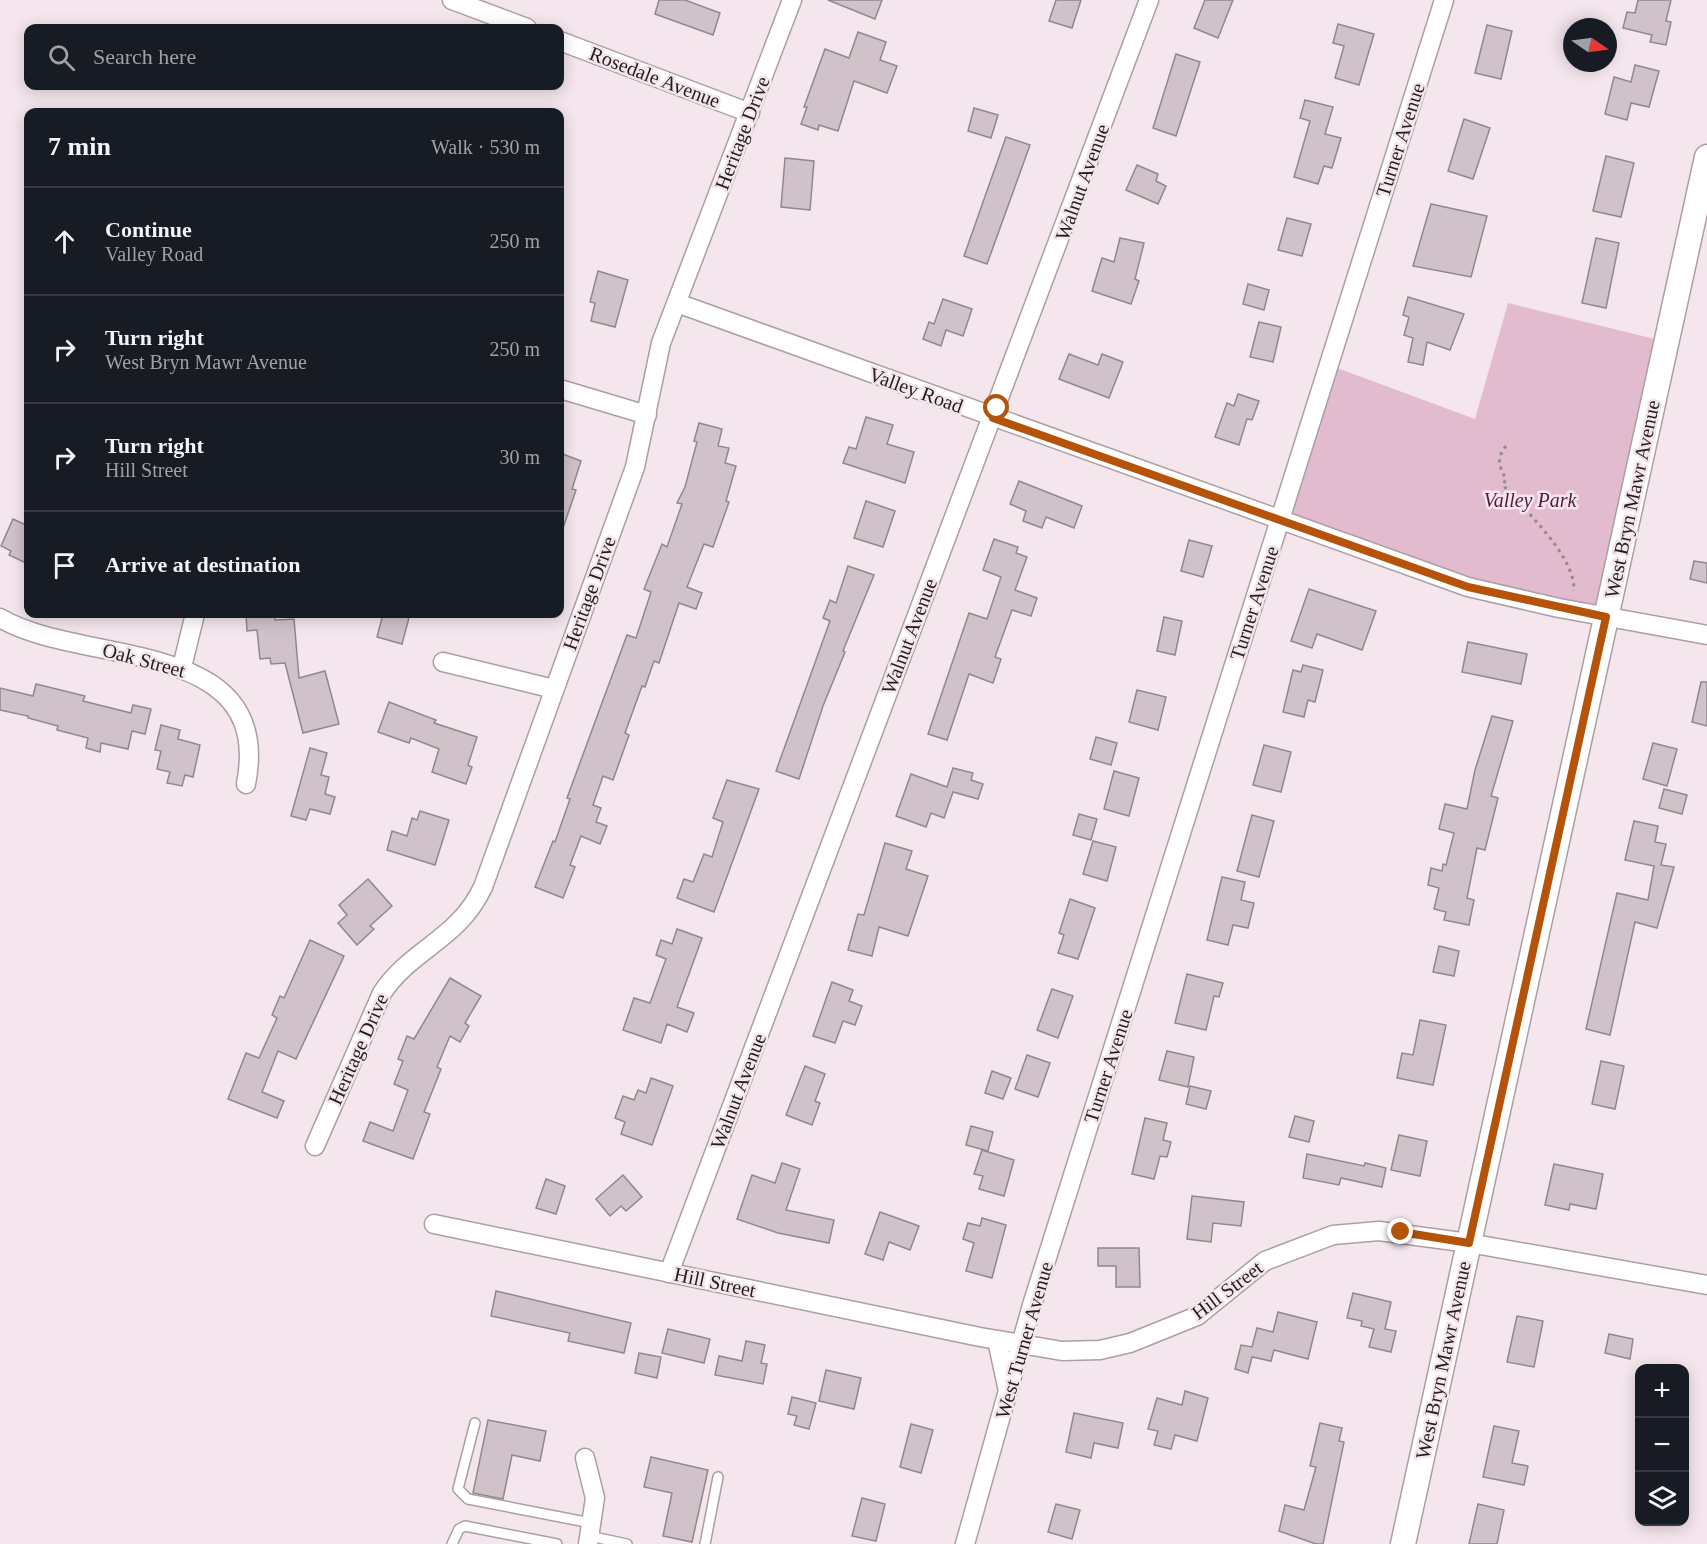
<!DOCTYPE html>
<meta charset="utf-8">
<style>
body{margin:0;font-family:"Times New Roman",serif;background:#242831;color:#f1f3f6}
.controls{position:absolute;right:18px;bottom:18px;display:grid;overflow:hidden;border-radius:12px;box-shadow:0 3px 15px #0003}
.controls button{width:54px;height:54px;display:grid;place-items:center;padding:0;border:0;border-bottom:2px solid #363941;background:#171b24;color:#f1f3f6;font:30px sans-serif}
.compass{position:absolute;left:1563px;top:18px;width:54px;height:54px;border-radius:50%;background:#171b24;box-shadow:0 3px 15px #0003;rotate:103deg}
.stop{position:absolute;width:18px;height:18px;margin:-14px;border:4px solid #b45309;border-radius:50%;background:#fff}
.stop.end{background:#b45309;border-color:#fff;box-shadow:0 2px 6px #0008}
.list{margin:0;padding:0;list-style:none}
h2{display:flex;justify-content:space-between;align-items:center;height:78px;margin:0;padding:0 24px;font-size:26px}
h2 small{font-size:20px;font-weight:400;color:#9ea1a6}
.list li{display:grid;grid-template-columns:39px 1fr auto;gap:18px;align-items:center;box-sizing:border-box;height:108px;padding:0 24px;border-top:2px solid #363941}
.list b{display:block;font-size:22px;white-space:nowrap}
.list p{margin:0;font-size:20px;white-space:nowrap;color:#9ea1a6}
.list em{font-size:20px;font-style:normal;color:#9ea1a6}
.icon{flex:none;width:33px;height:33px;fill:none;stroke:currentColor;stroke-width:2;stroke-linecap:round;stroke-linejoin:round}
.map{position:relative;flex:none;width:1707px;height:1544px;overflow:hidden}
.search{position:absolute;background:#171b24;box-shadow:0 3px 15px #0003;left:24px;top:24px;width:540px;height:66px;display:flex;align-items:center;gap:15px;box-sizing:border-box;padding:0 21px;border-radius:12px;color:#9ea1a6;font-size:22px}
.panel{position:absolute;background:#171b24;box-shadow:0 3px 15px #0003;left:24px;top:108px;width:540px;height:510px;border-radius:12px}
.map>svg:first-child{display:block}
.green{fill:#e2bbce}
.building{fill:#d1c2ca;stroke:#94868d;stroke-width:1.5}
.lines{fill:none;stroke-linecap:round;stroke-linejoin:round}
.service-casing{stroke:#ac9ea5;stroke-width:12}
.minor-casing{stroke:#ac9ea5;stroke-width:21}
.tertiary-casing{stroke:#ac9ea5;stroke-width:27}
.path{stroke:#93888d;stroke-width:3;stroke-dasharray:3 4.5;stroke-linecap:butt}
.service{stroke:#fff;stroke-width:9}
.minor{stroke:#fff;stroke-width:18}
.tertiary{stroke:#fff;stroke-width:24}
.route{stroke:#b45309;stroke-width:8}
.labels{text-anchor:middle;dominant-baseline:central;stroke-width:5;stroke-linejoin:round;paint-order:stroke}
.street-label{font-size:20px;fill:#231d20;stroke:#f5e6ed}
.park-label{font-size:20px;font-style:italic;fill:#531a3c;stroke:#f5e6ed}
</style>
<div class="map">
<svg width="1707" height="1544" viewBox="0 0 1707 1544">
<rect width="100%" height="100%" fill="#f5e6ed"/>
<polygon class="green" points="1508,303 1667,342 1606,617 1559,608 1280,520 1329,365 1475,419"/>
<g class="building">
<polygon points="659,0 685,0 720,13 713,35 655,14"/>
<polygon points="828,0 882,0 875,19"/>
<polygon points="1056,0 1081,0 1072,28 1049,21"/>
<polygon points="1205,0 1233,0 1218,38 1194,28"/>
<polygon points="1638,0 1671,0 1666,21 1671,22 1666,45 1650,42 1652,35 1623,28 1627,12 1635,13"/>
<polygon points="1338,24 1374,34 1359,85 1335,78 1344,46 1333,43"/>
<polygon points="1487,25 1512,31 1501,79 1475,73"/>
<polygon points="858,32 886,42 880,60 897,66 887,93 854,81 838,131 819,125 818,130 801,124 807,107 804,107 825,49 849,58"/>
<polygon points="1176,54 1200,62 1176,136 1153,128"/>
<polygon points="1635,65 1659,71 1649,107 1631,103 1627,120 1605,114 1614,77 1631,82"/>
<polygon points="1305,100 1333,107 1325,134 1341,138 1332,168 1324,166 1318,184 1294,177 1310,121 1300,118"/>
<polygon points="974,108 998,115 991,138 968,131"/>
<polygon points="1464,119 1490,128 1473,179 1448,171"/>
<polygon points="1006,137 1030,145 987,264 964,256"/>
<polygon points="1606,156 1634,163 1621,217 1593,211"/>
<polygon points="785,158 814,161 810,210 781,207"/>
<polygon points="1137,165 1158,174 1156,181 1166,186 1158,204 1126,190"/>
<polygon points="1431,204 1487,216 1471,277 1413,266"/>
<polygon points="1287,218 1311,224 1302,256 1278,250"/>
<polygon points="1120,238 1144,243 1135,279 1139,281 1131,304 1092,291 1102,258 1114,262"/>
<polygon points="1596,238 1619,243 1606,308 1582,303"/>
<polygon points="598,271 628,280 615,327 591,321 595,303 590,302"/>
<polygon points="1248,284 1269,290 1264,310 1243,304"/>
<polygon points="1408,297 1464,314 1450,350 1427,342 1423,365 1408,362 1413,338 1404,335 1409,317 1403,315"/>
<polygon points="943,299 972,309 963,336 946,330 941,346 923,339 929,322 934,324"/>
<polygon points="1259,322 1281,327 1273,362 1250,357"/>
<polygon points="1069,354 1098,365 1102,354 1123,362 1109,398 1059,379"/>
<polygon points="1238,394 1259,401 1252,420 1247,419 1239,445 1215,437 1227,403 1234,406"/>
<polygon points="866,417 893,425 887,444 914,452 905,483 843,463 849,447 856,449"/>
<polygon points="699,423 722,429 718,446 729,448 725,463 736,466 726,501 729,502 713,547 704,544 687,587 702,593 696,609 679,603 659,663 654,661 645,687 642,686 625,733 629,735 613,780 603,776 593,805 601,808 596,822 607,826 600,844 581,836 570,865 575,867 563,898 535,887 553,841 555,842 570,799 567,798 627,635 636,638 651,592 644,589 662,544 667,547 682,504 677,503 685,487 697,442 694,441"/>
<polygon points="560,453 581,461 572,489 576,490 562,531 560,531"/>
<polygon points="1019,481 1082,506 1074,528 1046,517 1042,528 1023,521 1026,511 1010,504"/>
<polygon points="866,501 895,511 883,547 854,538"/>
<polygon points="13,519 28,526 28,564 9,555 11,551 1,546"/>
<polygon points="994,539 1018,547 1016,553 1027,557 1015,590 1037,598 1031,616 1012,610 995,657 1001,659 993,683 969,674 947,740 928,734 969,613 987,619 1001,577 983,570"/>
<polygon points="1189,540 1212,546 1203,577 1181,571"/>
<polygon points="1694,561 1707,563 1707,583 1690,579"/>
<polygon points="848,566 874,575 843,651 845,652 823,706 799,779 776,771 830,621 823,618 830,600 836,603"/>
<polygon points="1309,589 1376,611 1362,650 1317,634 1312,648 1291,641"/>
<polygon points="246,614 274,614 275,620 294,619 299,678 325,671 339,724 303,733 285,663 271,664 270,658 260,659 257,630 247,631"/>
<polygon points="383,614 410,614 402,644 377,637"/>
<polygon points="1164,617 1182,621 1175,655 1157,651"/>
<polygon points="1468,642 1527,654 1521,684 1462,672"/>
<polygon points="1303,665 1323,670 1315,702 1308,700 1304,717 1283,712 1293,670 1301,672"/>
<polygon points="1701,682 1707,682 1707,726 1692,722"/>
<polygon points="36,684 85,696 83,701 131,713 133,705 151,709 145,734 132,731 128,749 101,743 100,752 86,748 88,738 57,730 58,726 28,718 28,716 0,710 0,688 33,696"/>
<polygon points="1137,690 1166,697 1158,730 1129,722"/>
<polygon points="389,702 436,720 434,723 477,737 468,765 472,767 466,784 432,772 439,749 411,738 409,743 378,732"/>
<polygon points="1492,716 1513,721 1491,796 1498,798 1485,850 1477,848 1467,898 1474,900 1469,925 1444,920 1446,912 1434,909 1439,888 1428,885 1431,868 1442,871 1443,864 1446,865 1454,833 1439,829 1445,804 1467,809 1475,770"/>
<polygon points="161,725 180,730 178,739 200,745 193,777 185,775 182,786 167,783 170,772 157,769 161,751 155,750"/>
<polygon points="1096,737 1117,743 1111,765 1090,759"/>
<polygon points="1653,743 1677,749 1667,786 1643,779"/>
<polygon points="1264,745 1291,752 1281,792 1253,785"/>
<polygon points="310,748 327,753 321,775 329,777 325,794 335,797 330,814 310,809 306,820 291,816"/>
<polygon points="953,768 973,773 971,780 983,784 978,799 953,792 944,818 931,813 926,827 896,816 911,774 947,787"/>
<polygon points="1114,771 1139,778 1129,816 1104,809"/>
<polygon points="727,780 759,789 714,912 677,898 684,879 693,882 704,854 712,857 723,822 713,818"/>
<polygon points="1664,789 1687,795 1682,814 1659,808"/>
<polygon points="420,811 449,820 435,865 387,850 392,831 407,836 412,818 417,820"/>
<polygon points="1079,814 1097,819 1091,840 1073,835"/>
<polygon points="1252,815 1274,821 1259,877 1237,871"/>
<polygon points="1634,821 1658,826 1655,842 1666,844 1661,865 1674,867 1657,928 1635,922 1610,1035 1586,1029 1617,893 1648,900 1654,866 1625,860"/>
<polygon points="1093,841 1116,847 1107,881 1083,874"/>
<polygon points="885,843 912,851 906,869 928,876 908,936 879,927 872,956 848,950 858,914 864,915"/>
<polygon points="1222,877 1245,882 1241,900 1254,903 1248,928 1233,925 1228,945 1207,940"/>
<polygon points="368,879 392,906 370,926 374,929 357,945 338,923 347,915 339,905"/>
<polygon points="1070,899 1095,908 1078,959 1058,953 1064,935 1059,933"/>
<polygon points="677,929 702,938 677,1007 694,1013 687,1032 667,1024 661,1043 623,1030 634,998 650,1003 666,959 656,955 661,940 672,944"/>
<polygon points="310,940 344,956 296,1059 278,1051 262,1092 284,1101 277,1118 228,1099 246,1053 259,1058 277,1018 272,1015 280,996 284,998"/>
<polygon points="1439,946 1459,951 1454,976 1433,972"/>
<polygon points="1187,974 1223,983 1219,997 1214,996 1206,1030 1175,1023"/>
<polygon points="450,978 481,996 465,1023 469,1026 460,1042 450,1036 437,1067 441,1069 424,1112 430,1114 413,1159 363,1141 370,1122 393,1131 408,1090 394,1084 403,1061 398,1059 407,1036 414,1039"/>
<polygon points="832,982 853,990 849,1001 862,1006 855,1025 843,1021 835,1043 813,1036"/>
<polygon points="1052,989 1073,996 1058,1038 1037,1030"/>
<polygon points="1420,1020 1446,1025 1433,1085 1397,1078 1402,1053 1413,1055"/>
<polygon points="1167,1051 1194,1057 1188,1087 1159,1080"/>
<polygon points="1027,1055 1050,1063 1038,1097 1015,1089"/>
<polygon points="1601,1061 1624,1066 1615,1109 1592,1104"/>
<polygon points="805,1066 825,1074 815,1101 820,1103 812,1125 786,1115"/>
<polygon points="992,1071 1011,1078 1003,1099 985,1093"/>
<polygon points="651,1078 673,1086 652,1145 621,1134 625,1122 615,1118 623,1096 634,1100 638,1090 646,1093"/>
<polygon points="1190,1086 1211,1091 1206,1109 1186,1104"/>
<polygon points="1295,1116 1314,1121 1309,1142 1289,1137"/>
<polygon points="1145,1118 1167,1123 1163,1140 1171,1142 1167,1157 1160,1156 1154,1179 1132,1174"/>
<polygon points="971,1126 993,1132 988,1151 966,1145"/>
<polygon points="1399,1135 1427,1141 1420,1176 1391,1170"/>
<polygon points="982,1150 1014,1160 1004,1196 979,1189 983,1176 974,1174"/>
<polygon points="1307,1154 1364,1166 1365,1163 1386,1168 1382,1187 1341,1178 1339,1185 1303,1178"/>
<polygon points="782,1163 800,1169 786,1210 834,1220 829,1243 778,1233 737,1219 752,1175 775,1183"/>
<polygon points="1554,1164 1603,1174 1596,1209 1570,1204 1569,1210 1545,1205"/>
<polygon points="623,1175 642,1197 626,1211 621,1206 610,1216 596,1199"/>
<polygon points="546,1179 565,1186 556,1214 536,1208"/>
<polygon points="1192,1196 1244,1202 1241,1226 1213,1223 1211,1242 1187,1239"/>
<polygon points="880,1212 919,1226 910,1250 889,1242 883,1260 865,1254"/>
<polygon points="982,1218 1006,1225 992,1278 966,1271 974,1243 963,1239 968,1223 980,1226"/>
<polygon points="1098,1248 1139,1248 1140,1287 1116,1287 1116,1266 1098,1266"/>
<polygon points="496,1291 631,1323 624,1353 568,1341 570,1333 491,1316"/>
<polygon points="1353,1293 1391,1302 1385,1329 1396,1331 1391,1352 1369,1347 1374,1329 1361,1326 1362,1321 1347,1318"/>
<polygon points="1278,1312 1317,1322 1308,1359 1274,1350 1271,1361 1252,1357 1248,1373 1235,1369 1241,1345 1252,1347 1257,1328 1273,1332"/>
<polygon points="1517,1316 1543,1321 1534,1367 1507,1362"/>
<polygon points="668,1329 710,1339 704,1363 662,1353"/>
<polygon points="1609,1334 1633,1339 1630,1359 1605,1353"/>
<polygon points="746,1341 765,1345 761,1363 767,1364 763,1384 715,1375 719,1356 742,1361"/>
<polygon points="639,1353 661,1357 657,1378 635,1373"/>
<polygon points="826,1370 861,1378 854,1409 819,1401"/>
<polygon points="1185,1391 1208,1398 1197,1441 1175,1435 1171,1449 1154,1445 1158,1431 1148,1429 1157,1398 1182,1405"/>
<polygon points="792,1397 816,1403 809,1429 794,1425 797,1416 788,1414"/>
<polygon points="1074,1413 1123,1423 1118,1448 1094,1443 1091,1458 1066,1452"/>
<polygon points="488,1420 546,1431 540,1461 512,1455 503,1499 473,1493"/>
<polygon points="1320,1423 1342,1428 1339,1441 1344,1442 1323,1544 1316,1544 1279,1531 1285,1505 1304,1510 1316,1467 1310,1466"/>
<polygon points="911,1424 933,1430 921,1473 900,1467"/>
<polygon points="1494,1426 1519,1431 1512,1463 1528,1466 1524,1485 1483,1477"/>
<polygon points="651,1457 708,1470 692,1542 663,1536 672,1493 644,1487"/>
<polygon points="862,1498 885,1504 876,1541 852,1536"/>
<polygon points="1056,1504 1080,1510 1072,1539 1048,1532"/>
<polygon points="1478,1504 1504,1510 1497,1544 1469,1544"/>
</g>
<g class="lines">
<g class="service-casing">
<g id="service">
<polyline points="475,1423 458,1489 468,1499 591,1523"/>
<polyline points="589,1536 627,1544"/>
<polyline points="452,1544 459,1529 465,1526 557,1544"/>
<polyline points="705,1544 718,1477"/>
</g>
</g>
<g class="minor-casing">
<g id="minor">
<polyline points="452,0 527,28"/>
<polyline points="560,41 750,113"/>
<polyline points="677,303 1468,587 1559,608 1707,635"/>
<polyline points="560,389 647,415"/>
<path d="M0 618C83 667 275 635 246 784"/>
<polyline points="443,662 554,689"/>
<polyline points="182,667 195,614"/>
<path d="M315 1146 382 993C412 948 458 940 483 887L635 467 661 343 792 0"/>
<polyline points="434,1224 980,1337 1062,1351 1100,1350 1130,1343 1197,1316 1265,1261 1333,1235 1379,1231 1469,1243 1707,1285"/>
<polyline points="669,1273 1149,0"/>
<polyline points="997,1340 1008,1391"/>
<polyline points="585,1458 595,1498 588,1544"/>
<polyline points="965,1544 1032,1305 1444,0"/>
</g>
</g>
<g class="tertiary-casing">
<polyline id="tertiary" points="1403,1544 1707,157"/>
</g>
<path class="path" d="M1506 446C1496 458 1499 467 1506 479L1503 485C1525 511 1575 555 1574 591"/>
<use href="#service" class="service"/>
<use href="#minor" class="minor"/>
<use href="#tertiary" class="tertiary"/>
</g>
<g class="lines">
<polyline class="route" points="997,408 993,418 1468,587 1606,617 1469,1243 1401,1232"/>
</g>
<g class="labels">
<g class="street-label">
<text transform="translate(655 77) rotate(21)">Rosedale Avenue</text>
<text transform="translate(742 133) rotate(-69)">Heritage Drive</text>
<text transform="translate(1400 140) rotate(-72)">Turner Avenue</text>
<text transform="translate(1082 182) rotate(-70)">Walnut Avenue</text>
<text transform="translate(916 390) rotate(20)">Valley Road</text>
<text transform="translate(1632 499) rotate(-78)">West Bryn Mawr Avenue</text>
<text transform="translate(589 593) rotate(-70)">Heritage Drive</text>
<text transform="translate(1254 603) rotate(-72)">Turner Avenue</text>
<text transform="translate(909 636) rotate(-69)">Walnut Avenue</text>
<text transform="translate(144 660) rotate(15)">Oak Street</text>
<text transform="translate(358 1049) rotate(-66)">Heritage Drive</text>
<text transform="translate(1108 1066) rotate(-72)">Turner Avenue</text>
<text transform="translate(738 1091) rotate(-69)">Walnut Avenue</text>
<text transform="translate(715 1282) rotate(12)">Hill Street</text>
<text transform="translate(1227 1290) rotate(-37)">Hill Street</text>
<text transform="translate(1024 1340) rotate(-74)">West Turner Avenue</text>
<text transform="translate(1443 1360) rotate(-78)">West Bryn Mawr Avenue</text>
</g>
<g class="park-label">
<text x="1530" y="500">Valley Park</text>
</g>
</g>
</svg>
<div class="controls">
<button>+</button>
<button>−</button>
<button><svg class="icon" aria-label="layers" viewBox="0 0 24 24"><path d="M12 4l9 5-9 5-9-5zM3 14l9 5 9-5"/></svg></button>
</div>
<svg class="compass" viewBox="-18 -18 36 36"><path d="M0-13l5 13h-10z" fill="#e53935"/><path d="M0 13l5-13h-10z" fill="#9ea1a6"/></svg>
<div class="stop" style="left:997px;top:408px"></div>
<div class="stop end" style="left:1401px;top:1232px"></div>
<div class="search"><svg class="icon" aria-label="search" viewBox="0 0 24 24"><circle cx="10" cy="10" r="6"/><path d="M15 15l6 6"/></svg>Search here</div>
<section class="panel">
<h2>7 min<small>Walk · 530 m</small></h2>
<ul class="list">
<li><svg class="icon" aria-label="ahead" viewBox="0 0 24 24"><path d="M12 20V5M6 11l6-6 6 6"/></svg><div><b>Continue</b><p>Valley Road</p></div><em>250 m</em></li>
<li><svg class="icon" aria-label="right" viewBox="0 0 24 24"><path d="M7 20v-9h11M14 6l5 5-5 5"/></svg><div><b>Turn right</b><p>West Bryn Mawr Avenue</p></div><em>250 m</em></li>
<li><svg class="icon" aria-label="right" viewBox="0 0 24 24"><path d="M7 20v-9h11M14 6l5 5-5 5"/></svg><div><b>Turn right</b><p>Hill Street</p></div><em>30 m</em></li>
<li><svg class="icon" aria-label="arrive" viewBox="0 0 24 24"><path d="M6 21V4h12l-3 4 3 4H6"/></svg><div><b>Arrive at destination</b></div></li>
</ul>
</section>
</div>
